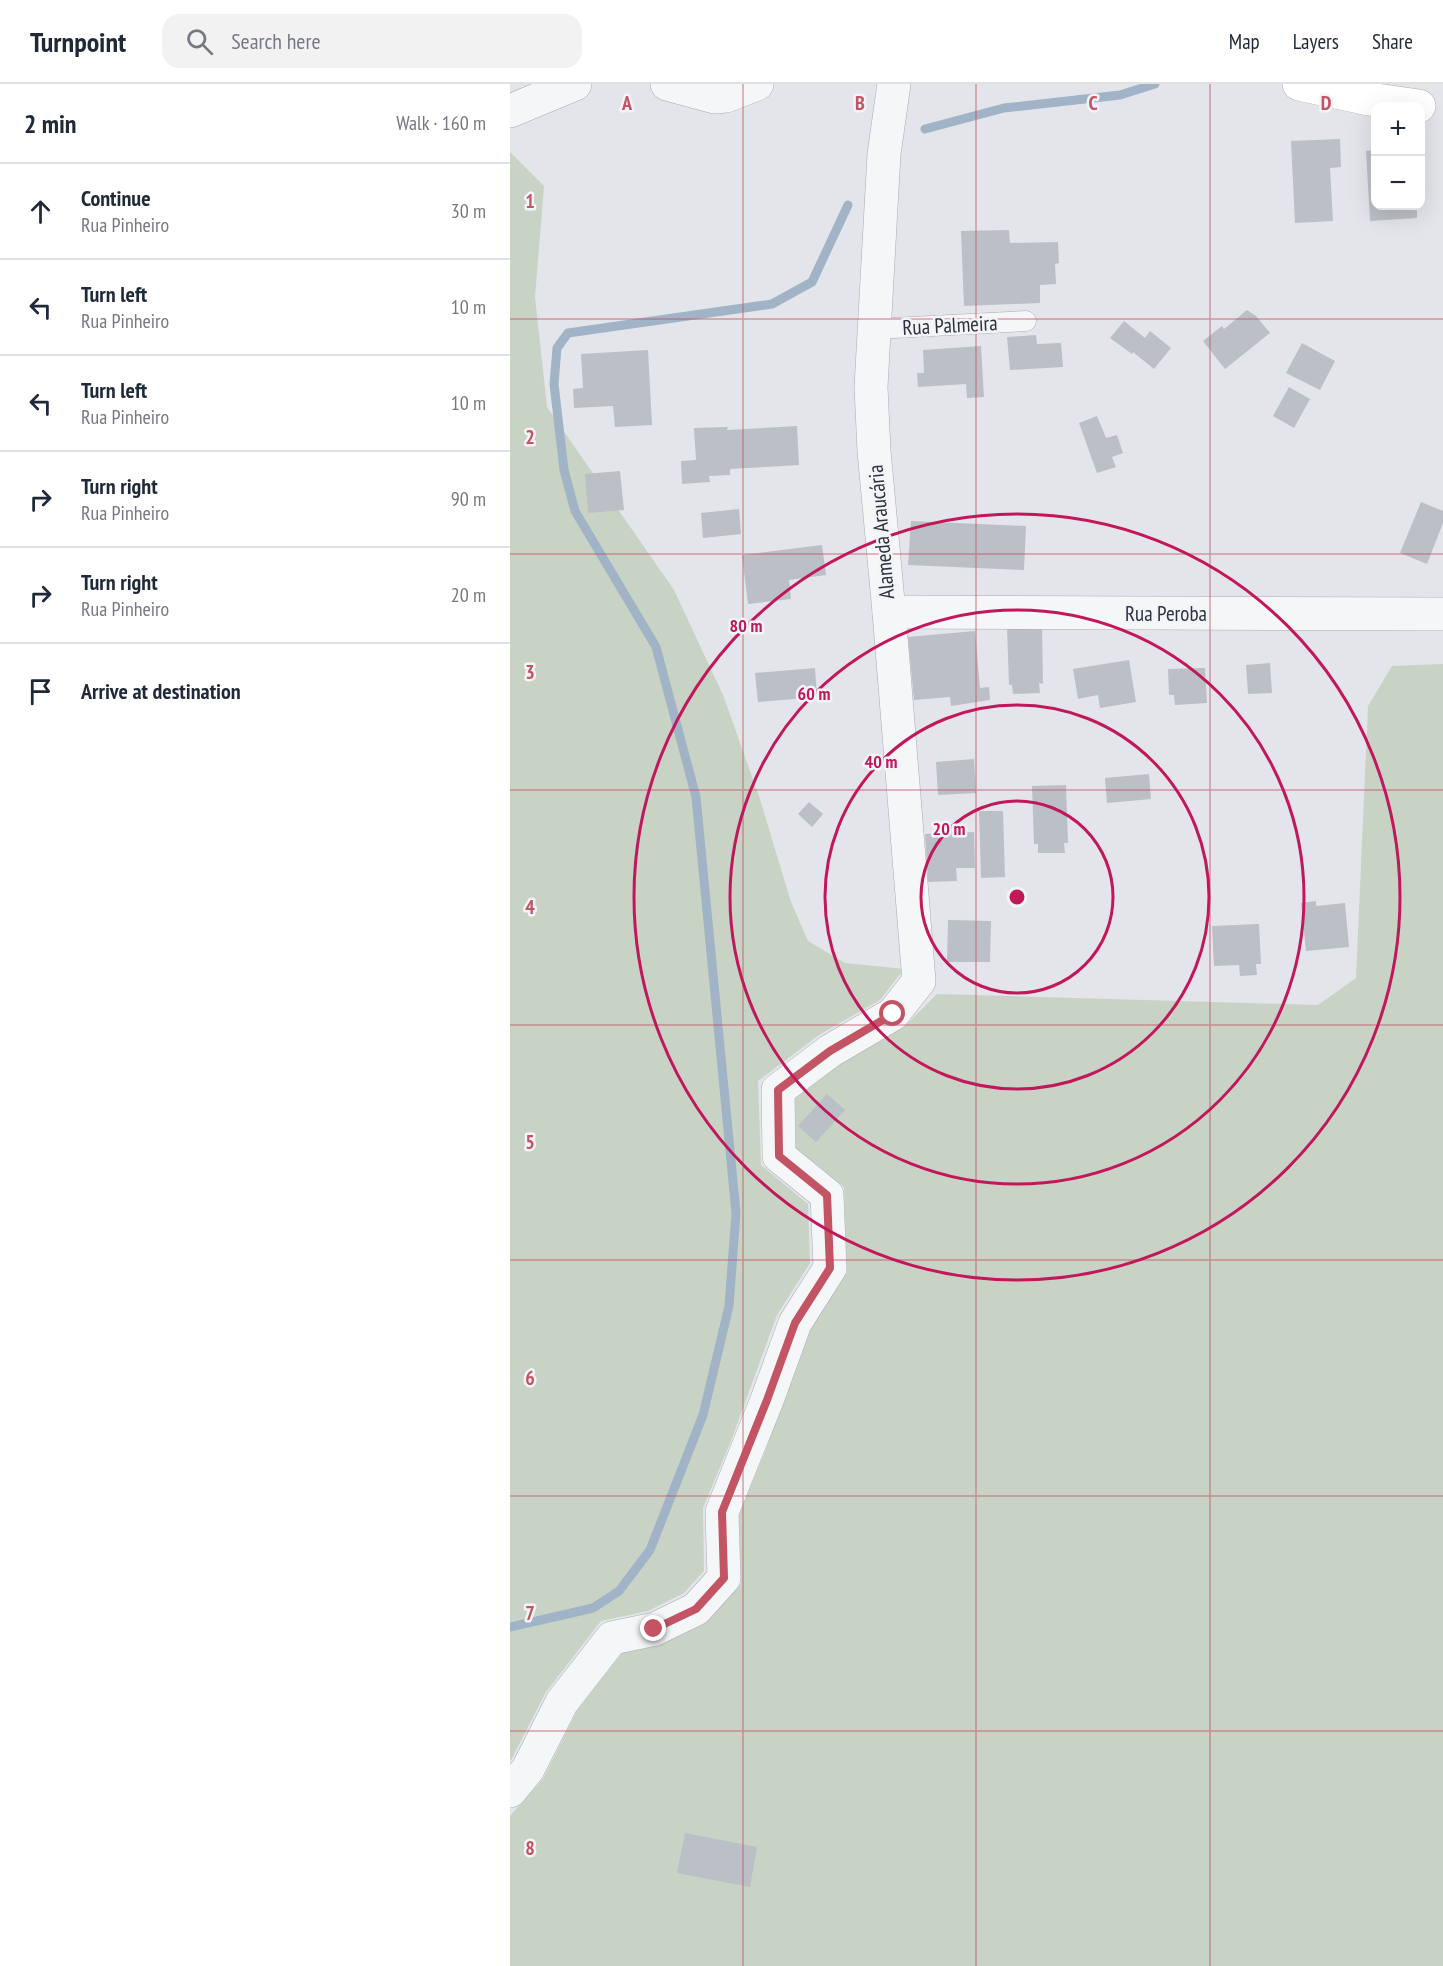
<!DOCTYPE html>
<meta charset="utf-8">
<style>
body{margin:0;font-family:"PT Sans Narrow",sans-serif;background:#f2f2f3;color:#1f2937}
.controls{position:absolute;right:18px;top:18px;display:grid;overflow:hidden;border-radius:12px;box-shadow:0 6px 24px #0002}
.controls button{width:54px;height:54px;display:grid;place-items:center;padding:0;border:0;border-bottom:2px solid #e0e1e3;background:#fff;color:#1f2937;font:30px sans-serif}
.stop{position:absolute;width:18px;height:18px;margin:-14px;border:4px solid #c25463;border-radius:50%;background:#fff}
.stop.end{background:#c25463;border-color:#fff;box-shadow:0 2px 6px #0008}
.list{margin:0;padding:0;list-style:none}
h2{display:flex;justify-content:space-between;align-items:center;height:78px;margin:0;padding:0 24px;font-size:26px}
h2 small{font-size:20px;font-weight:400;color:#747a83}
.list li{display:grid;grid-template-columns:39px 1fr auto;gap:18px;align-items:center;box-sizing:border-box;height:96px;padding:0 24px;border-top:2px solid #e0e1e3}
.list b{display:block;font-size:22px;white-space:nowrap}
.list p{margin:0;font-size:20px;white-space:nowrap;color:#747a83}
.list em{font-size:20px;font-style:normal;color:#747a83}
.icon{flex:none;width:33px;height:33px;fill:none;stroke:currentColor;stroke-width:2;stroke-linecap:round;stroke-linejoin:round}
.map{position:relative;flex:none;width:933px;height:1882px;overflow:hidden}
header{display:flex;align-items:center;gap:36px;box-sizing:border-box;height:84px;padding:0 30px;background:#fff;border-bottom:2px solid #e0e1e3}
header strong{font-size:28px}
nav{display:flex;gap:33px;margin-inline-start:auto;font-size:21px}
.search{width:420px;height:54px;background:#f2f2f3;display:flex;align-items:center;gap:15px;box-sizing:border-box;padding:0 21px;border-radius:18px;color:#747a83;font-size:22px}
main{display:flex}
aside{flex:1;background:#fff}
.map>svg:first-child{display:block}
.green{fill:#c8d3c5}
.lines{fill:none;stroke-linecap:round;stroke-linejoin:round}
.stream{stroke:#a1b3c6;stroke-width:9}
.building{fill:#bbbfc6}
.lane-casing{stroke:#a8acb4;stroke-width:21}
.street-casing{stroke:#a8acb4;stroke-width:34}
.secondary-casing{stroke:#a8acb4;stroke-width:34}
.lane{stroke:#f5f6f8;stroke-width:20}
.street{stroke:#f5f6f8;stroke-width:33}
.secondary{stroke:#fff;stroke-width:33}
.route{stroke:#c25463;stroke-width:8}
.grid{fill:none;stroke:#c25463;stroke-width:1.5;stroke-opacity:0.55}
.ring{fill:none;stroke:#c2185b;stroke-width:3}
.labels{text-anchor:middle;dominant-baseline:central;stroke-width:5;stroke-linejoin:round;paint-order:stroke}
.street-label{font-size:21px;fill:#2c3340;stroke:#f2f4f7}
.grid-label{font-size:20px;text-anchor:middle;font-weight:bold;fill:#c25463;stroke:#f2f4f7;stroke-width:5;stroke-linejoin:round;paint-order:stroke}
.centre{fill:#c2185b;stroke:#f2f4f7;stroke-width:3}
.ring-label{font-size:18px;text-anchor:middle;font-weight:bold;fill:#c2185b;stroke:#f2f4f7;stroke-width:5;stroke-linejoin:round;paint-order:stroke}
</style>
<header>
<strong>Turnpoint</strong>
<div class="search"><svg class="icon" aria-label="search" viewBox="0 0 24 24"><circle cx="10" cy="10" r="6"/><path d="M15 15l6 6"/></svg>Search here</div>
<nav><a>Map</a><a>Layers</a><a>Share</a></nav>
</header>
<main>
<aside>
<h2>2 min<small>Walk · 160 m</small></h2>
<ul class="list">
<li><svg class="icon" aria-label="ahead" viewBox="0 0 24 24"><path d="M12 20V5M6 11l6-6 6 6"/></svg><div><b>Continue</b><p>Rua Pinheiro</p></div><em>30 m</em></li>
<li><svg class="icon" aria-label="left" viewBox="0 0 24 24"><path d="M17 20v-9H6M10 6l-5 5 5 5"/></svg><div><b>Turn left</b><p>Rua Pinheiro</p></div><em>10 m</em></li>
<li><svg class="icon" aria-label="left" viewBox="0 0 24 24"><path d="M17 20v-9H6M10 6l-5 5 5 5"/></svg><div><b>Turn left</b><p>Rua Pinheiro</p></div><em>10 m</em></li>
<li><svg class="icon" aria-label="right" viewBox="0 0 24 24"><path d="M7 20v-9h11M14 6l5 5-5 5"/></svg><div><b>Turn right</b><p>Rua Pinheiro</p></div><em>90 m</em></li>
<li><svg class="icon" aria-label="right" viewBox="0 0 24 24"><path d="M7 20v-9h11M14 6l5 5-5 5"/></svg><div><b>Turn right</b><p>Rua Pinheiro</p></div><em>20 m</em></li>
<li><svg class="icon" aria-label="arrive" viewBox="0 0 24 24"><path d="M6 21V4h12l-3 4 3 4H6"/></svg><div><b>Arrive at destination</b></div></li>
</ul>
</aside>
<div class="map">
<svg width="933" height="1882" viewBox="0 0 933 1882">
<rect width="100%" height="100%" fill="#e3e5ea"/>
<g class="green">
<polygon points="0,68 34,102 25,213 37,323 164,506 213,611 250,715 281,818 298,857 335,879 394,885 370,916 309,951 248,997 251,1081 298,1120 300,1179 267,1231 221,1357 193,1424 194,1487 174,1509 138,1527 91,1537 36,1608 0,1678"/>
<polygon points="933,580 933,1882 0,1882 0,1732 33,1695 67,1627 112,1569 150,1561 196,1539 231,1500 229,1431 254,1370 300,1246 337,1189 334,1103 286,1064 285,1014 329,981 394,943 427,910 808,921 846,894 858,622 882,582"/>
</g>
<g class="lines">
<g class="stream">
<polyline points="415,45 494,24 610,11 645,0"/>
<polyline points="0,1543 83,1524 109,1507 140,1466 193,1331 219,1222 226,1129 186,713 146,563 65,427 54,386 44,300 47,264 58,249 262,220 302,198 338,121"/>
</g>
</g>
<g class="building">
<polygon points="830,55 831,83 820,84 823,137 785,139 781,57"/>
<polygon points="866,66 866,122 897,122 897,125 907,124 907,134 860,137 856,67"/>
<polygon points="499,146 500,159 548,158 549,179 545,180 546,200 530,201 530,219 454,222 451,147"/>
<polygon points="737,226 746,232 760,249 715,285 693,257 712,242 714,245"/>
<polygon points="614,237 635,254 640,247 661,264 644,285 623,268 622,270 600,254"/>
<polygon points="526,251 527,260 551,259 553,283 500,286 497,253"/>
<polygon points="792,259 825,277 810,306 776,289"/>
<polygon points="471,262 474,313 457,314 456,300 408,303 407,289 414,289 413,266"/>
<polygon points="138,266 142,341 105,343 103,322 64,324 63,305 73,304 71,270"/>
<polygon points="779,303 800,315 784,344 763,332"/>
<polygon points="587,332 596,354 607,351 613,369 602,373 606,383 587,389 569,339"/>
<polygon points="287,342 289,381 220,385 220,391 199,392 200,398 172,400 171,377 186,376 184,344 218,343 217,346"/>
<polygon points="110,387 114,426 78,429 75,390"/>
<polygon points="911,418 933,427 933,439 917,480 890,469"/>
<polygon points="229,425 231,450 193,454 191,429"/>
<polygon points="401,437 516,442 514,486 398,481"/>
<polygon points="312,461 316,491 279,496 281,515 238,520 232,471"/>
<polygon points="532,542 533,600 529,599 530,609 503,610 502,601 499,601 497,543"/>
<polygon points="465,547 470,604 479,603 480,616 441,622 440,613 404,616 398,553"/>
<polygon points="619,576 626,618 590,624 588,611 568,615 563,585"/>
<polygon points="760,579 762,609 738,610 736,581"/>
<polygon points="305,584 307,613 248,618 245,589"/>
<polygon points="695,584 697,619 665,621 664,611 659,611 658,585"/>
<polygon points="464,675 466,709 428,711 426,678"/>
<polygon points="639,690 641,715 597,719 595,694"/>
<polygon points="556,701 558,759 554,759 555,769 528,769 528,760 524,760 522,702"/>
<polygon points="299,718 313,730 302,743 288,730"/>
<polygon points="469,727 493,727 495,793 471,794"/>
<polygon points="444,740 444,749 464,748 465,784 446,784 447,797 418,798 415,750 434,749 434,741"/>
<polygon points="806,817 806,822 835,819 839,863 796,867 791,819"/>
<polygon points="438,836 481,837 480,878 437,878"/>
<polygon points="749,840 751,880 746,880 747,891 730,892 729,881 704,882 702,842"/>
<polygon points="317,1010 335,1026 306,1058 288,1042"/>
<polygon points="175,1749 247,1763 240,1803 167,1789"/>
</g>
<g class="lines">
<g class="lane-casing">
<polyline id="lane" points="364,245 516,237"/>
</g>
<g class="street-casing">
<g id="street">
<polyline points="157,0 205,13 216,12 247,0"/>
<polyline points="0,27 65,0"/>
<polyline points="379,528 933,530"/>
<polyline points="0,1707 18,1685 52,1618 102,1554 145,1545 186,1525 214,1494 212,1428 257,1316 285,1239 320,1184 317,1111 269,1072 268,1006 320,967 383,930 409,897 379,528 364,367 361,303 374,70 384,0"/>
</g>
</g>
<g class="secondary-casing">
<polyline id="secondary" points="789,0 859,15 909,22"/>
</g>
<use href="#lane" class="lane"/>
<use href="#street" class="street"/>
<use href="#secondary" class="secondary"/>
</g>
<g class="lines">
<polyline class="route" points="144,1545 186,1525 214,1494 212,1428 257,1316 285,1239 320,1184 317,1111 269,1072 268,1006 320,967 383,930"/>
</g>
<path class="grid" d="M233 0V1882M466 0V1882M700 0V1882M0 235H933M0 470H933M0 706H933M0 941H933M0 1176H933M0 1412H933M0 1647H933"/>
<g class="ring">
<circle cx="507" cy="813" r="96"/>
<circle cx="507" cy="813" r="192"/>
<circle cx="507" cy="813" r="287"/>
<circle cx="507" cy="813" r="383"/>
</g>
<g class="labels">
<g class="street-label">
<text transform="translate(440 241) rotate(-3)">Rua Palmeira</text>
<text transform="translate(371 448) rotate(-95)">Alameda Araucária</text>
<text x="656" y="529">Rua Peroba</text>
</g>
</g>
<g class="grid-label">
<text x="117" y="26">A</text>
<text x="350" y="26">B</text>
<text x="583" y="26">C</text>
<text x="816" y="26">D</text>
<text x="20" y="124">1</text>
<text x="20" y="360">2</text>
<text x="20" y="595">3</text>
<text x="20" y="830">4</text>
<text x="20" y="1065">5</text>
<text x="20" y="1301">6</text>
<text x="20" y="1536">7</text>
<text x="20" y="1771">8</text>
</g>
<circle cx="507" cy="813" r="9" class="centre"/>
<g class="ring-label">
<text x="236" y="548">80 m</text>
<text x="304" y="616">60 m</text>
<text x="371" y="684">40 m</text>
<text x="439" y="751">20 m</text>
</g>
</svg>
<div class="controls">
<button>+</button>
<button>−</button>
</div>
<div class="stop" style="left:383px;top:930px"></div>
<div class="stop end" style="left:144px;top:1545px"></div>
</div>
</main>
